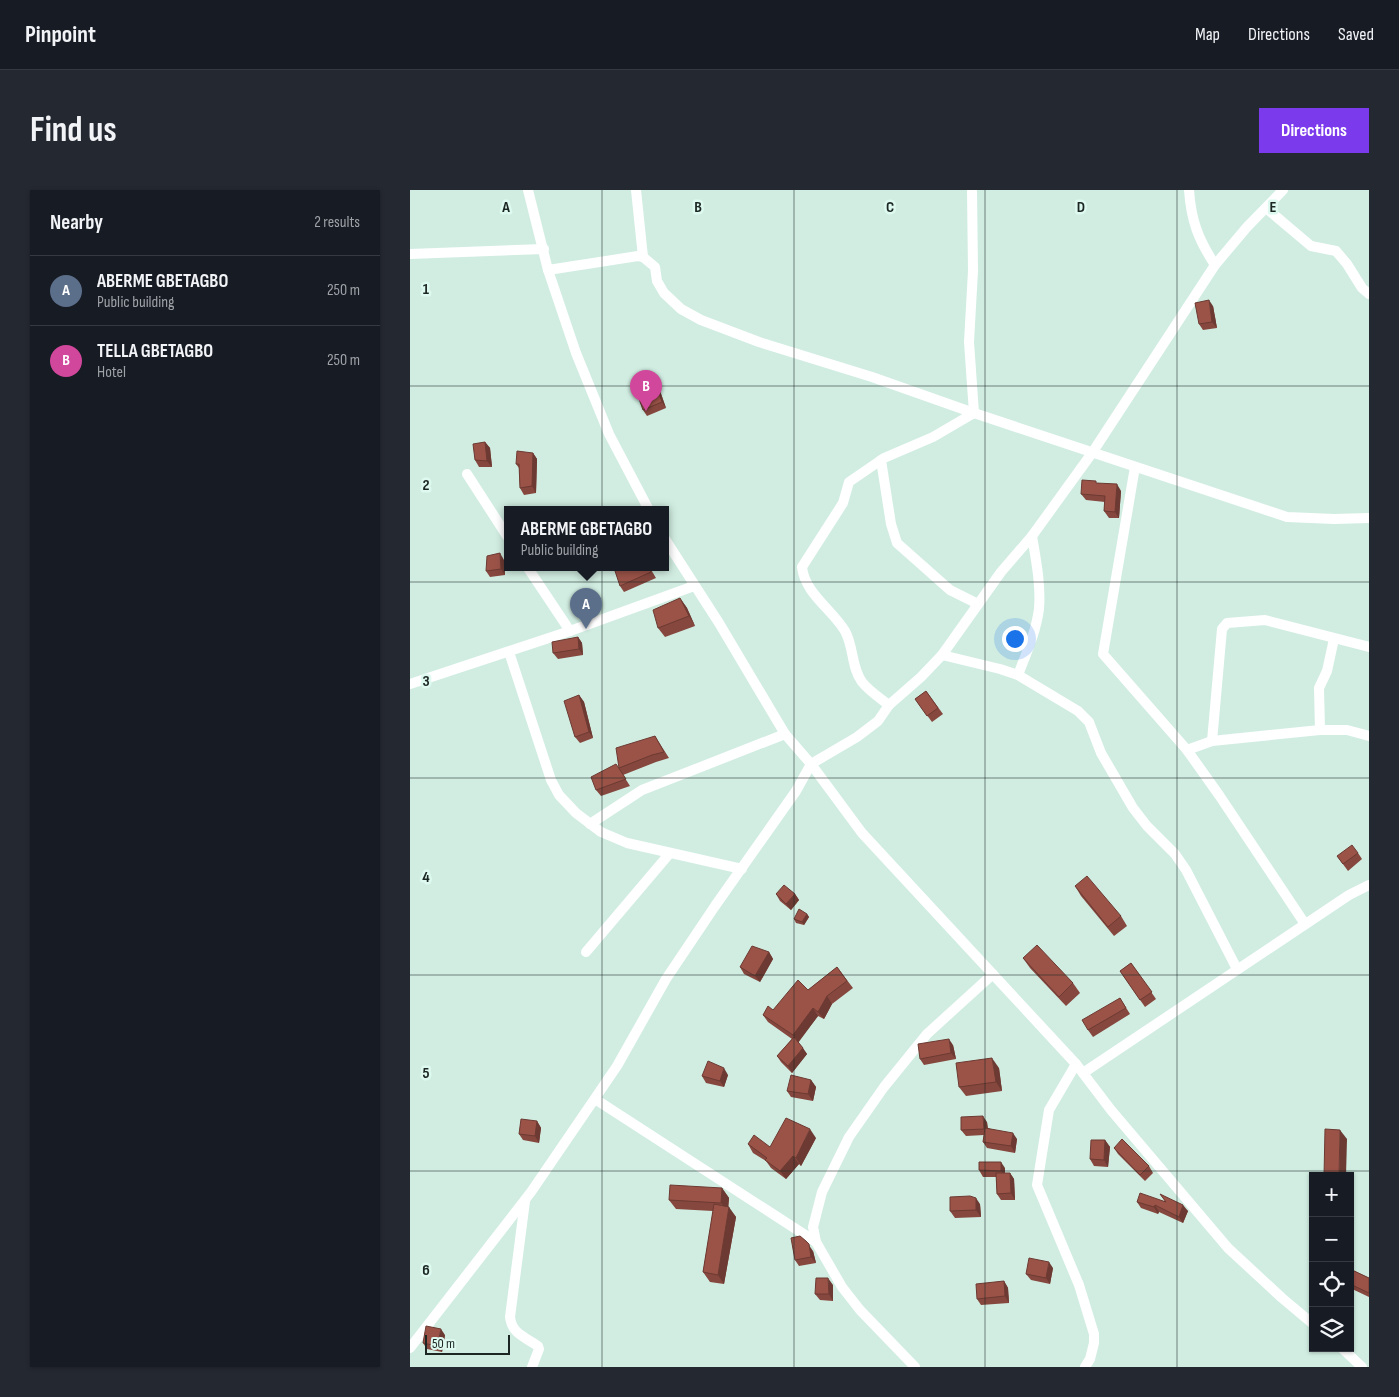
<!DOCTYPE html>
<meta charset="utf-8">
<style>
body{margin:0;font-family:"Sofia Sans Condensed",sans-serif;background:#242831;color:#f1f3f6}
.controls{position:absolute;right:15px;bottom:15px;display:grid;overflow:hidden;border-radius:0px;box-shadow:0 1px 4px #0004}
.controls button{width:45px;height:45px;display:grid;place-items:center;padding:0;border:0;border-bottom:1px solid #363941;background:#171b24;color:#f1f3f6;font:25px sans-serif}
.scale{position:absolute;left:15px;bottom:12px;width:85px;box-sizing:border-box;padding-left:5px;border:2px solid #1c2723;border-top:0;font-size:14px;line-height:18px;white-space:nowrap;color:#1c2723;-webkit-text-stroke:4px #defaf0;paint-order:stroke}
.you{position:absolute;left:604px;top:448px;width:18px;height:18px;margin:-12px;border:4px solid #fff;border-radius:50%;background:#1a73e8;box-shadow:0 0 0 8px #1a73e833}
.badge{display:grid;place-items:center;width:32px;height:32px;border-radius:50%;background:#7c3aed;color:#fff;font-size:16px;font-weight:700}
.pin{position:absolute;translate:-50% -41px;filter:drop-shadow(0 1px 2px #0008)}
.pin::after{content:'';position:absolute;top:26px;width:18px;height:15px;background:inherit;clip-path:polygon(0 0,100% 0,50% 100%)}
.popup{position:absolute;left:94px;top:316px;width:165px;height:65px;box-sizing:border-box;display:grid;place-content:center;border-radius:0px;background:#171b24;filter:drop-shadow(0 1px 4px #0005);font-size:16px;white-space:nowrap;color:#9ea1a6}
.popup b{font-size:19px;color:#f1f3f6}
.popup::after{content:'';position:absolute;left:50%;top:100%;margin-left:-10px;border:10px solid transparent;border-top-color:#171b24}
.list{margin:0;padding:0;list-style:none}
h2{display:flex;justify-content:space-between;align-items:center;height:65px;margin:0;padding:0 20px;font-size:21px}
h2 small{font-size:16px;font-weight:400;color:#9ea1a6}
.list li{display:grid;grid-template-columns:32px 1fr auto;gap:15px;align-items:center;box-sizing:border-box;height:70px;padding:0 20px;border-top:1px solid #363941}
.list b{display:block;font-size:19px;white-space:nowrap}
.list p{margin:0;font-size:16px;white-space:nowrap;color:#9ea1a6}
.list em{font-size:16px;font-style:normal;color:#9ea1a6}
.icon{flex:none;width:28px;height:28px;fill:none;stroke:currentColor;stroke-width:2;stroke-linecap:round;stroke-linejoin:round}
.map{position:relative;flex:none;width:959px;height:1177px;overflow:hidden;border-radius:0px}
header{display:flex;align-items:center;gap:30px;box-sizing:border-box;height:70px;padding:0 25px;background:#171b24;border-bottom:1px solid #363941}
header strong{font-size:24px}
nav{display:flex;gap:28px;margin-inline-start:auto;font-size:18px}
.intro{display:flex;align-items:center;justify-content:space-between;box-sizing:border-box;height:120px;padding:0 30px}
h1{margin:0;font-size:35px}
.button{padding:12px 22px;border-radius:0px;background:#7c3aed;color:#fff;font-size:18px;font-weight:700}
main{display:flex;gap:30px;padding:0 30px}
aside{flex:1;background:#171b24;border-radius:0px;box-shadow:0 1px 4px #0004}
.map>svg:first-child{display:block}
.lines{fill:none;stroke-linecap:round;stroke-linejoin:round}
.street{stroke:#fff;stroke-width:10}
.wall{fill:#85473e}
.shaded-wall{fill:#6c3a32}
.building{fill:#9b5348;stroke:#6c3a32}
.grid{fill:none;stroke:#1c2723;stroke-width:1;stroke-opacity:0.55}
.grid-label{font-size:16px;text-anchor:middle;font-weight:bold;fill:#1c2723;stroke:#defaf0;stroke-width:5;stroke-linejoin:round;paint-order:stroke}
</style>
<header>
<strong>Pinpoint</strong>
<nav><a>Map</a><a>Directions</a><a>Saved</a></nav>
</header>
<div class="intro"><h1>Find us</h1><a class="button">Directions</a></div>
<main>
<aside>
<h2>Nearby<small>2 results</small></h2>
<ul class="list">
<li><span class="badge" style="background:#5c6f8a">A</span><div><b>ABERME GBETAGBO</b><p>Public building</p></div><em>250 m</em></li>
<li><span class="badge" style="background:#d1479c">B</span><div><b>TELLA GBETAGBO</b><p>Hotel</p></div><em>250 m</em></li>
</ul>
</aside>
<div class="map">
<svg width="959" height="1177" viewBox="0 0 959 1177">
<rect width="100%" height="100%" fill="#d1ede2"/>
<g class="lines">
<g class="street">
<polyline points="118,0 138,80 166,163 199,244 239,320"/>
<polyline points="226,0 233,67"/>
<path d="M779 0C781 30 788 49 805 75"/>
<polyline points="856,18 901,56 926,61 937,74 952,98 959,104"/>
<polyline points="0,64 134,59"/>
<polyline points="138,80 228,66 233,67 245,77 247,91 254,103 271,119 291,130 349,152 462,187 564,223 877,327 924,329 959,328"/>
<polyline points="471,270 481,334 487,353 540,400 568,414"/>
<polyline points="725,277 693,464 777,560 809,605 895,734"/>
<polyline points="57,284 97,346"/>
<polyline points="255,349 309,433 375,544 401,574 452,643 666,874 701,920 818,1058 872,1108 903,1134"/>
<polyline points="118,378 160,441"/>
<polyline points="99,462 141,590 149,605 166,623 191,642 217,653 332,679"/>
<polyline points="532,465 590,479 608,485 668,521 679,532 691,563 723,618 737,636 765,664 776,680 827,779"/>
<path d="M608 485C616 464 626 442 629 419 631 395 626 370 622 346"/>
<polyline points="0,494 160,441 284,396"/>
<path d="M479 515C470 508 459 501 452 492 441 477 444 457 435 441 422 419 395 404 392 377L433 313 439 292 474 268 523 247 564 223 559 152 563 81 562 0"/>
<polyline points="910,540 909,498 917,481 924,449"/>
<polyline points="802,551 812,439 817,433 855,430 959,457"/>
<polyline points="777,560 802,551 910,540 937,540 959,546"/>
<polyline points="180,634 232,600 375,544"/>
<polyline points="176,762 260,663"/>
<polyline points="666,874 639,920 627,995 669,1095 684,1144 684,1153 680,1169 675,1177"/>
<polyline points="673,883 939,705 959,695"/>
<polyline points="185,909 406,1052"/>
<path d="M115 1011 100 1127C102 1144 115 1147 128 1156L129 1159 122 1177"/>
<polyline points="0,1158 121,1002 207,876 256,789 305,716 386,601 401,574 447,547 468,531 479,515 511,487 532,465 591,382 622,346 682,263 805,75 837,37 873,0"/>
<polyline points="932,1158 952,1177"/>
<polyline points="505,1177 450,1120 432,1097 406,1052 403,1037 412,1002 439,947 474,897 517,844 583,784"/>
</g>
</g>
<g class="wall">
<polygon points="803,116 807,138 793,140 789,134"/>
<polygon points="250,201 256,218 237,226 233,220"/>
<polygon points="75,252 80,258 82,277 69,277 65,270"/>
<polygon points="123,263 127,269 126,303 114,305 110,298 109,278 106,274"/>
<polygon points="688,293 711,301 709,328 699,328 694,321 695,312 676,310 671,304"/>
<polygon points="94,370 95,385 80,387 76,381"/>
<polygon points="240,378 246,388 214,402 210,396"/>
<polygon points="270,408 277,418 285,436 255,447 248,438"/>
<polygon points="168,447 172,453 173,465 148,469 143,463"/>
<polygon points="516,501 533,524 522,532 505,509"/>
<polygon points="169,505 174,512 183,548 170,553 165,547"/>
<polygon points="245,546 259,568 246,572 213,585 220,596 191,606 186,600 209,578"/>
<polygon points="948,663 952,669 938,681 927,666"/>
<polygon points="665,696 711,726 717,736 704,746 671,706"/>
<polygon points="366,704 385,704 389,710 381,720 370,711"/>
<polygon points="397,724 399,727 394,735 386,733 384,729"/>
<polygon points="359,762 363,769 350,792 334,784 330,777"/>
<polygon points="613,768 663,793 670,803 656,816 620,778"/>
<polygon points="721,773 746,809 735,817 710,781"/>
<polygon points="427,777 443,798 422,814 414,829 408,826 388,852 397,864 382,883 371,872 367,866 382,849 358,832 353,825 398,800"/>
<polygon points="710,808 720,824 683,847 678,840"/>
<polygon points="543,855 546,869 514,875 510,869"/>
<polygon points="589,878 592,901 556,906 549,897"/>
<polygon points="318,885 314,897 296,893 292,886"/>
<polygon points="401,890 406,897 403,911 381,907 377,901"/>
<polygon points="127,931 131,938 129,953 113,950 109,944"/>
<polygon points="577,932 578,938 607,949 605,963 577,958 573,952 574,945 556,946 551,940"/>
<polygon points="406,948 391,976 389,974 376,989 361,978 356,971 343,963 338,954 360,957"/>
<polygon points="695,950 700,957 698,977 684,976 680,969"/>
<polygon points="704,958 739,976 743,983 735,991 708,964"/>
<polygon points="595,978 595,983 600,983 604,989 605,1010 591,1010 587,1004 586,987 573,987 569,980"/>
<polygon points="312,998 319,1008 318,1017 326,1027 314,1094 300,1092 293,1082 303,1021 266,1019 259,1010"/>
<polygon points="750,1004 778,1021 773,1033 749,1022 748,1024 731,1018 727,1012 755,1011"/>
<polygon points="570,1014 571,1027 545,1028 540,1021"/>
<polygon points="403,1061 406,1073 389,1076 385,1070"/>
<polygon points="643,1078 640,1094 621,1090 616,1084"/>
<polygon points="940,1079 959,1088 959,1107 940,1098"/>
<polygon points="594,1091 598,1098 599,1113 571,1115 567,1109"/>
<polygon points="423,1095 423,1111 410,1110 405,1104"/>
<polygon points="35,1145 32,1162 17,1159 13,1153"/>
</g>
<g class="shaded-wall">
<polygon points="799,110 803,116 807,138 802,132"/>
<polygon points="246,194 250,201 256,218 252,212"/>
<polygon points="75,252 80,258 82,277 77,271"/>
<polygon points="123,263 127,269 126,303 122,296"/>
<polygon points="707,294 711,301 709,328 705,322"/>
<polygon points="90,363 94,370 95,385 91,379"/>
<polygon points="270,408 277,418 285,436 279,426"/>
<polygon points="168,447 172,453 173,465 169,459"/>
<polygon points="169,505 174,512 183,548 179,542"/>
<polygon points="385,704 389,710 381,720 376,714"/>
<polygon points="397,724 399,727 394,735 392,732"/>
<polygon points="359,762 363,769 350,792 345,786"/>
<polygon points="417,806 422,814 414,829 408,822"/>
<polygon points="403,818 408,826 388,853 383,845"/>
<polygon points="539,849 543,855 546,869 541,863"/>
<polygon points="393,858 397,864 382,883 378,876"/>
<polygon points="582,868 589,878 592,901 586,892"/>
<polygon points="314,878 318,885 314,897 310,891"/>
<polygon points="401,890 406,897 403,911 398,904"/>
<polygon points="573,926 577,932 578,945 574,939"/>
<polygon points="127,931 131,938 129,953 125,946"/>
<polygon points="400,939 406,948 391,976 386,968"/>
<polygon points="930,940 937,949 936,986 929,986"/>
<polygon points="603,943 607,949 605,963 601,956"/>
<polygon points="695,950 700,957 698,977 694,970"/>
<polygon points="383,966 389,974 376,989 370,981"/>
<polygon points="591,972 595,978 595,987 591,981"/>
<polygon points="600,983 604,989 605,1010 601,1003"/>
<polygon points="312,998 319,1008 318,1022 311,1013"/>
<polygon points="566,1008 570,1014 571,1027 566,1020"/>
<polygon points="745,1015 749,1022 748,1024 744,1017"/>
<polygon points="773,1015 778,1021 773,1033 769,1027"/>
<polygon points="319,1017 326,1027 314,1094 308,1085"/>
<polygon points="396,1051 403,1061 406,1073 401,1067"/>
<polygon points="639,1072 643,1078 640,1094 636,1088"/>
<polygon points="418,1088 423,1095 423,1111 419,1104"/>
<polygon points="594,1091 598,1098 599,1113 595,1106"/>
<polygon points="31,1139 35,1145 32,1162 27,1156"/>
</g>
<g class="building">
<polygon points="799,110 802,132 789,134 785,113"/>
<polygon points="246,194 252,212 233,220 227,203"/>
<polygon points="75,252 77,271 65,270 63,254"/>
<polygon points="107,261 123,263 122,296 110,298 109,274 106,274"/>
<polygon points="672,290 686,291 686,293 707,294 705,322 694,321 695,306 671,304"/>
<polygon points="90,363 91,379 76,381 77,366"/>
<polygon points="213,378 239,378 241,382 210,396 205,381"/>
<polygon points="270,408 279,426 248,438 243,420"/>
<polygon points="168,447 169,459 143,463 142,452"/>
<polygon points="516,501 528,518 517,526 505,509"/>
<polygon points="169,505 179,542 165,547 154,511"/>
<polygon points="245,546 254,562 242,565 209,578 206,558"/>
<polygon points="206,574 216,589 186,600 181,587"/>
<polygon points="942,655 948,663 933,674 927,666"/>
<polygon points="677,686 711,726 698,737 665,696"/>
<polygon points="374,695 385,704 376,714 366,704"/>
<polygon points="389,719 397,724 392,732 384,729"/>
<polygon points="627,755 663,793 649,807 613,768"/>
<polygon points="342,756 359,762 345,786 330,777"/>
<polygon points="721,773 742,802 730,810 710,781"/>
<polygon points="427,777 437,791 417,806 408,822 403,818 383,845 353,825 358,816 363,820 388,790 398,800"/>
<polygon points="710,808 716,818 678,840 672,830"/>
<polygon points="384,847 393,858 378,876 367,866"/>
<polygon points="539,849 541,863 510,869 508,854"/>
<polygon points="582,868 586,892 549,897 546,873"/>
<polygon points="298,871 314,878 310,891 292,886"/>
<polygon points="381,885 401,890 398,904 377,901"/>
<polygon points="573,926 574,939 551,940 551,927"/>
<polygon points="376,928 400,939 386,968 383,966 370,981 355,970 357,968 338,954 344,945 360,957"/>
<polygon points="111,929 127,931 125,946 109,944"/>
<polygon points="575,938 603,943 601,956 573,952"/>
<polygon points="915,939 930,940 929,986 914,986"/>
<polygon points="712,949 739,976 730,985 704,958"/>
<polygon points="681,950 695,950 694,970 680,969"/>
<polygon points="569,972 591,972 591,981 569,980"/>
<polygon points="586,983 600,983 601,1003 587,1004"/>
<polygon points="260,995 312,998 311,1013 259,1010"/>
<polygon points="730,1003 756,1012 750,1004 773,1015 769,1027 745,1015 744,1017 727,1012"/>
<polygon points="560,1006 566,1008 566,1020 540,1021 540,1007"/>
<polygon points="304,1014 319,1017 308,1085 293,1082"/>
<polygon points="390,1046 396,1051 399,1054 401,1067 385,1070 381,1048"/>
<polygon points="619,1068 639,1072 636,1088 616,1084"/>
<polygon points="940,1079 959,1088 959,1103 940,1094"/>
<polygon points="406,1088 418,1088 419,1104 405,1104"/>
<polygon points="594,1091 595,1106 567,1109 566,1094"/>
<polygon points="16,1136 31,1139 27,1156 13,1153"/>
</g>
<path class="grid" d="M192 0V1177M384 0V1177M575 0V1177M767 0V1177M0 196H959M0 392H959M0 588H959M0 785H959M0 981H959"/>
<g class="grid-label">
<text x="96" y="22">A</text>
<text x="288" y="22">B</text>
<text x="480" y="22">C</text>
<text x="671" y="22">D</text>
<text x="863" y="22">E</text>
<text x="16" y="104">1</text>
<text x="16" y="300">2</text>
<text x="16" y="496">3</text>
<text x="16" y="692">4</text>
<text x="16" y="888">5</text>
<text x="16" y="1085">6</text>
</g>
</svg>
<div class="controls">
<button>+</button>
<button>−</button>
<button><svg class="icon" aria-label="locate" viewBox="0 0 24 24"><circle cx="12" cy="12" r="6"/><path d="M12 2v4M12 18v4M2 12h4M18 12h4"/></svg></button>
<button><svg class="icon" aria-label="layers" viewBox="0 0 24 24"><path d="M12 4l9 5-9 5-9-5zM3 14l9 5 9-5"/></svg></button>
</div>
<div class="scale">50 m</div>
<div class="you"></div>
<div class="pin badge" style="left:176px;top:439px;background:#5c6f8a">A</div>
<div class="popup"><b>ABERME GBETAGBO</b>Public building</div>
<div class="pin badge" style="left:236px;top:221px;background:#d1479c">B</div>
</div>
</main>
